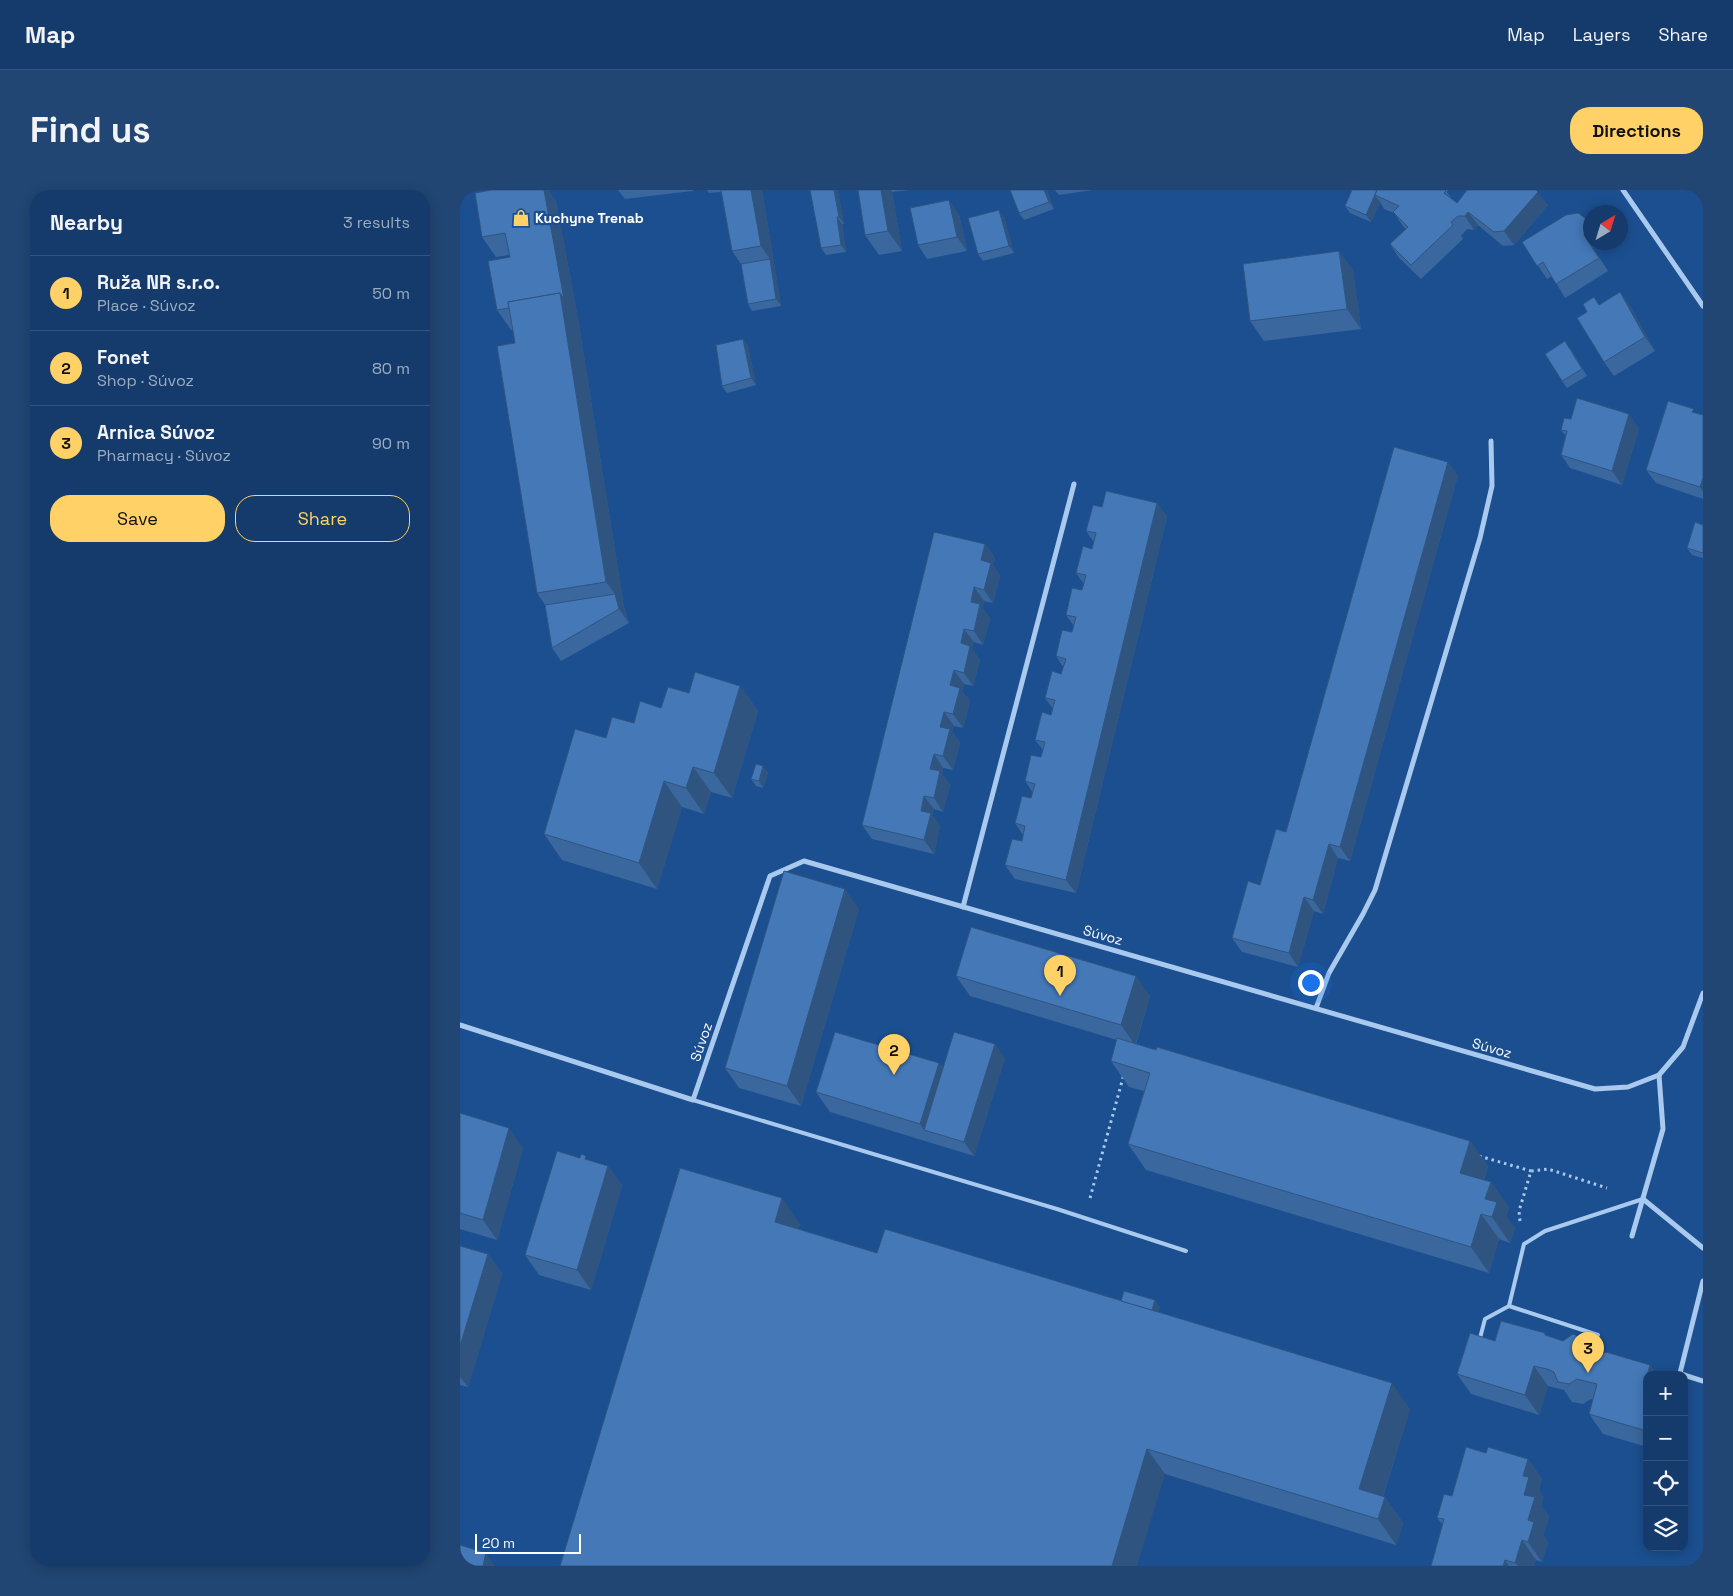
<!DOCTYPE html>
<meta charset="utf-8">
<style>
body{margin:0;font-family:"Space Grotesk",sans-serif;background:#214673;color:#f1f3f6}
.controls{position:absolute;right:15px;bottom:15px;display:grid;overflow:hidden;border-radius:10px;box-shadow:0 2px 12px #0003}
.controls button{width:45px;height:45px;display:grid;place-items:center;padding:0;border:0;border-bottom:1px solid #33557e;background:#143b6b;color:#f1f3f6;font:25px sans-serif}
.compass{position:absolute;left:1123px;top:15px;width:45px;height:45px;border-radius:50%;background:#143b6b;box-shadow:0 2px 12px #0003;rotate:38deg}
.scale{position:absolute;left:15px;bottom:12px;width:106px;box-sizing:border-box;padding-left:5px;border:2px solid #fff;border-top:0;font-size:14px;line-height:18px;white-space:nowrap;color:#fff;-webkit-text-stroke:4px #1b4f8f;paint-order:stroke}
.you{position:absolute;left:850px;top:792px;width:18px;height:18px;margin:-12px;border:4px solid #fff;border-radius:50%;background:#1a73e8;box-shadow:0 0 0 8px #1a73e833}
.badge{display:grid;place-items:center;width:32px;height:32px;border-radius:50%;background:#ffd166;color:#111;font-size:16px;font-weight:700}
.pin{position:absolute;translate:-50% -41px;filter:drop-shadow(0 1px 2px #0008)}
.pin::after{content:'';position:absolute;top:26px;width:18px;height:15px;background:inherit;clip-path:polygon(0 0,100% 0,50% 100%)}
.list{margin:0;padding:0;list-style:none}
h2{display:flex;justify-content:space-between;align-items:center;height:65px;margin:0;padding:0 20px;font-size:21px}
h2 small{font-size:16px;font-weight:400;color:#9dadc1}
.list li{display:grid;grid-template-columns:32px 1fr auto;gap:15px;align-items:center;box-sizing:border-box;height:75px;padding:0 20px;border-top:1px solid #33557e}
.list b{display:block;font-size:19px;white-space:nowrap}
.list p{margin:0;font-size:16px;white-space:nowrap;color:#9dadc1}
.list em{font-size:16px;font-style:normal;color:#9dadc1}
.actions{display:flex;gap:10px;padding:15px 20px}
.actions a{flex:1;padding:11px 0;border:1px solid #ffd166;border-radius:20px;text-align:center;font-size:18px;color:#ffd166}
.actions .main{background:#ffd166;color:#111}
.icon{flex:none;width:28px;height:28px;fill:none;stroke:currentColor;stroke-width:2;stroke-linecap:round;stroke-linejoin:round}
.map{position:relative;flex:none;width:1243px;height:1376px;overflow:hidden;border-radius:20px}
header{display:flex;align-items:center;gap:30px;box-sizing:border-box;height:70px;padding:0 25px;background:#143b6b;border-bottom:1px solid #33557e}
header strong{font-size:24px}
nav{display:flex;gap:28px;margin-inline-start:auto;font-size:18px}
.intro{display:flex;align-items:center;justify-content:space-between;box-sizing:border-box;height:120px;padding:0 30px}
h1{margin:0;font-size:35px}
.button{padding:12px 22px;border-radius:20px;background:#ffd166;color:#111;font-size:18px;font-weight:700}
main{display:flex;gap:30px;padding:0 30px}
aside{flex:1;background:#143b6b;border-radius:20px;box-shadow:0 2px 12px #0003}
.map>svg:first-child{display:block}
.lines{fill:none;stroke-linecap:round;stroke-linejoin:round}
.path{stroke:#a9c9ee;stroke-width:3;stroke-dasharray:2.5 4;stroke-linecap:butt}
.lane{stroke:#a9c9ee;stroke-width:4}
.street{stroke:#a9c9ee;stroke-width:5}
.wall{fill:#3a679d}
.shaded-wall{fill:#305480}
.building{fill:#4478b7;stroke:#305480}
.labels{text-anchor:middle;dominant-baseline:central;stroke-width:4.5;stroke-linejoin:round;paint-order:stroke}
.poi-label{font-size:14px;font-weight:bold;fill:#fff;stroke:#1b4f8f;text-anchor:start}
.street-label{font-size:14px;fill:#fff;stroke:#1b4f8f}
</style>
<header>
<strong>Map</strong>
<nav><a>Map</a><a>Layers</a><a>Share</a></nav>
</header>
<div class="intro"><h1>Find us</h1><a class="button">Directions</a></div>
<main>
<aside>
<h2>Nearby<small>3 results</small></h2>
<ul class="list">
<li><span class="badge">1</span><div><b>Ruža NR s.r.o.</b><p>Place · Súvoz</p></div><em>50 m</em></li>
<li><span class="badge">2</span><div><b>Fonet</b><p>Shop · Súvoz</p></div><em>80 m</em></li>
<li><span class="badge">3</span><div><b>Arnica Súvoz</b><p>Pharmacy · Súvoz</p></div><em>90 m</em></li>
</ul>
<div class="actions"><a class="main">Save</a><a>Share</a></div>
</aside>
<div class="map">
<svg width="1243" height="1376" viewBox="0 0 1243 1376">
<rect width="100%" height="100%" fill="#1b4f8f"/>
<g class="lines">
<g class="path">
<polyline points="1019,966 1071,981"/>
<polyline points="630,1008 664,884"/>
<polyline points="1060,1031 1059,1021 1071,981 1088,979 1147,998"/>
</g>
<g class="lane">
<polyline points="233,910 597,1019 726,1061"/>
<polyline points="1138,1145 1049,1116 1064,1054 1085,1041 1183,1009"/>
<polyline points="1019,1152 1025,1129 1049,1116"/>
</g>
<g class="street">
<polyline points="1163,0 1243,116"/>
<polyline points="503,717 614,294"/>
<polyline points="856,818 869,783 903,724 915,700 1020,348 1032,296 1031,251"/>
<polyline points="0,835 233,910 310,686 344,671 1135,899 1168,897 1199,885 1223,857 1243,803"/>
<polyline points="1183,1009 1243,1058"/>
<polyline points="1172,1046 1203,939 1199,885"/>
<polyline points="1224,1185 1220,1183 1243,1091"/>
<polyline points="1224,1185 1243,1191"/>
</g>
</g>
<g class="wall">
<polygon points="84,0 88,0 96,11 118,129 164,417 169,433 101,471 92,458 85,415 77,403 55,153 53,140 51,140 37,120 50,67 49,65 36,67 22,47"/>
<polygon points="158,0 233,0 233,1 165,9"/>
<polygon points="247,0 302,0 321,116 292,121 288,114 281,74 272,61 261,2 249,3"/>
<polygon points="374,0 376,0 378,2 384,34 382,34 386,62 366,65 361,58"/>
<polygon points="398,0 449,0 432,2 442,61 419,65 405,45"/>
<polygon points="587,0 594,19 564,30 559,23"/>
<polygon points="595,0 633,0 599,5"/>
<polygon points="892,0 988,0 987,2 992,9 997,13 1088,15 1054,55 1043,56 1018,35 1014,40 1007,39 1001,46 1003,49 961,89 939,68 930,54 946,39 943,36 934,23 924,19 920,12 911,32 890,23 885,16"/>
<polygon points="499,24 507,61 467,69 458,55"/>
<polygon points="544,27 554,63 523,71 518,64"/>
<polygon points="1062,52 1136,52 1134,59 1148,81 1105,108 1092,86 1087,89"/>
<polygon points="879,61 893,81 901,139 804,151 790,131"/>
<polygon points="1160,102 1170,116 1195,161 1154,186 1144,172 1139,115"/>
<polygon points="283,149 288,156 296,195 267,203 262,196"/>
<polygon points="1110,158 1127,186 1107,198 1102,191"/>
<polygon points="1236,223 1243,225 1243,309 1196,293 1186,280"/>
<polygon points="1111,229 1179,238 1162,295 1110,278 1101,265 1106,246 1101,240"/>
<polygon points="998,285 890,671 878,668 863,724 854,721 838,777 782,762 772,748 800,695 826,642"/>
<polygon points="697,313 707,327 616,703 555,689 545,675 562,651 563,645 555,633 571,608 573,603 565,591 581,567 583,560 575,550 591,525 593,519 585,508 601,484 603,477 596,466 612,442 614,436 606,425 622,400 624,394 616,383 632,359 634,352 626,341 642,317"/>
<polygon points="1243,335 1243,368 1232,365 1227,358"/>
<polygon points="525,354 535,368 533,375 540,386 533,413 524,411 522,418 530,428 523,455 514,452 512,459 520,470 513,496 504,494 502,501 510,511 503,538 494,536 492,542 500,553 493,580 483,578 482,584 490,595 483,622 474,619 472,625 480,636 474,664 412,649 402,635"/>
<polygon points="280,496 298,521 272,608 251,602 244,624 222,617 197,699 102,670 84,644 146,548 229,503"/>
<polygon points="303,576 308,583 303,598 296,596 291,589"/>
<polygon points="399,719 341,916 279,898 265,878"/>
<polygon points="496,786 690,806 676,854 1010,951 1028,976 1024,990 1031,992 1049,1018 1046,1026 1055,1038 1050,1053 1039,1049 1029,1083 686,980 668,954 684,901 669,897 651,871 657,850 510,806"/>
<polygon points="545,868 514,966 370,922 356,902 479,873 483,878"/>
<polygon points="0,923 63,958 37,1050 0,1039"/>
<polygon points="120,968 148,976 162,996 131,1100 79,1085 65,1065"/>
<polygon points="220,978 340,1034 338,1039 417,1063 661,1111 700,1117 698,1122 950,1219 923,1307 925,1307 943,1333 936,1355 705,1284"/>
<polygon points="0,1056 28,1064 42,1084 8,1197 0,1195"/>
<polygon points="1087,1146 1130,1159 1190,1175 1197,1185 1187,1185 1187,1257 1143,1244 1129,1224 1133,1209 1131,1209 1123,1214 1112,1212 1104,1200 1088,1196 1079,1225 1011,1204 997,1184 1035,1151"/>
<polygon points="1026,1263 1068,1269 1082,1289 1079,1300 1083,1307 1081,1316 1089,1327 1083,1345 1088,1352 1082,1372 1076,1370 1074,1376 971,1376 983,1335 977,1328 992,1306"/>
</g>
<g class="shaded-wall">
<polygon points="84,0 88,0 96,11 118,129 164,417 169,433 159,419 155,404 146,392"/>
<polygon points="291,0 302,0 321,116 316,109 310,69 301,56"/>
<polygon points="374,0 376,0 378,2 384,34 379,27"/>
<polygon points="421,0 431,0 432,2 442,61 428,41"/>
<polygon points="584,0 587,0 594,19 589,12"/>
<polygon points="1078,2 1088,15 1054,55 1044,41"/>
<polygon points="915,5 920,12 911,32 906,25"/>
<polygon points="489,10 499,24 507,61 497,47"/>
<polygon points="539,20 544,27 554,63 549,56"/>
<polygon points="1008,22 1018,35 1014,40 1005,26"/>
<polygon points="377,27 382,34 386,62 381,55"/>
<polygon points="1125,28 1130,36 1130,52 1136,52 1134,59 1148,81 1124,45"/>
<polygon points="879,61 893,81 901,139 887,119"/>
<polygon points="1160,102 1170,116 1195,161 1185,147"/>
<polygon points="283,149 288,156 296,195 291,188"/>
<polygon points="1169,224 1179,238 1162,295 1152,281"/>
<polygon points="988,272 998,285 890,671 880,657"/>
<polygon points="1243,288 1243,302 1240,297"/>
<polygon points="697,313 707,327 616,703 606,690"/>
<polygon points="525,354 535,368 533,375 540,386 533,413 524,400 521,370"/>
<polygon points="514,397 524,411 522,418 530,428 523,455 514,441 511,412"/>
<polygon points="504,439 514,452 512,459 520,470 513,496 504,483 501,453"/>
<polygon points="494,480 504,494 502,501 510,511 503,538 493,524 490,495"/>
<polygon points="280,496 298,521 272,608 254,583"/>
<polygon points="484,522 494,536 492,542 500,553 493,580 483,566 480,537"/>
<polygon points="474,564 483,578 482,584 490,595 483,622 474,608 470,579"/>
<polygon points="303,576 308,583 303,598 299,591"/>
<polygon points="233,577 251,602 244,624 226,598"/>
<polygon points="204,591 222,617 197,699 179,673"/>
<polygon points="464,606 474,619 472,625 480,636 474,664 464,650 461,621"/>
<polygon points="869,654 878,668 863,724 853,710"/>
<polygon points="385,699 399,719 341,916 327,896"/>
<polygon points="844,707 854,721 838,777 829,763"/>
<polygon points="676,786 690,806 675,855 661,835"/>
<polygon points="535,854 545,868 514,966 504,952"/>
<polygon points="479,873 493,893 464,940 460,934"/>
<polygon points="49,938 63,958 37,1050 23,1030"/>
<polygon points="1010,951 1028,976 1018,1008 1000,983"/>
<polygon points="148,976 162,996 131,1100 117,1080"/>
<polygon points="1031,992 1049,1018 1046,1026 1055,1038 1050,1053 1032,1027 1025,1009"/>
<polygon points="322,1008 340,1034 333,1058 315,1032"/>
<polygon points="1021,1024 1039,1049 1029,1083 1011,1057"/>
<polygon points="28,1064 42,1084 8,1197 0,1187 0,1156"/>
<polygon points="695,1110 700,1117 693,1141 688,1134"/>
<polygon points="1122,1148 1136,1168 1127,1158"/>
<polygon points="1190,1175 1197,1185 1187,1185"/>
<polygon points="1074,1176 1088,1196 1079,1225 1065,1205"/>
<polygon points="1187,1185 1187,1200 1184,1196"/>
<polygon points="932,1193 950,1219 917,1325 899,1299"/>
<polygon points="687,1259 705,1284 677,1376 652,1376"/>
<polygon points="1068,1269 1082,1289 1079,1300 1083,1307 1081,1316 1089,1327 1083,1345 1088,1352 1082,1372 1068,1352 1068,1330 1064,1305 1063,1286"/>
<polygon points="925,1307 943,1333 936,1355 918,1329"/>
<polygon points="1062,1350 1076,1370 1074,1376 1058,1376 1055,1373"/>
<polygon points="26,1363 35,1376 23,1376"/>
<polygon points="1045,1370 1049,1376 1043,1376"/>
</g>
<g class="building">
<polygon points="31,0 84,0 104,109 100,103 48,112 49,118 37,120 28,71 50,67 45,43 22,47 15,3"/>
<polygon points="261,0 291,0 301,56 272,61"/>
<polygon points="350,0 374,0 379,27 377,27 381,55 361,58"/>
<polygon points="398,0 421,0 428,41 405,45"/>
<polygon points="550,0 584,0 589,12 559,23"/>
<polygon points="892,0 917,0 906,25 885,16"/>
<polygon points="917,0 985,0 986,1 984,3 997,13 1007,0 1076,0 1078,2 1044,41 1034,42 1008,22 1005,26 998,26 991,32 993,35 951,75 930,54 948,37 933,22 939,16 915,5"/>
<polygon points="489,10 497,47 458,55 450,18"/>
<polygon points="539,20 549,56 518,64 508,28"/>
<polygon points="1118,23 1125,28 1127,35 1124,45 1139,68 1096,94 1083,72 1077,76 1062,52 1106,25"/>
<polygon points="879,61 887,119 790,131 783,74"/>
<polygon points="310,69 316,109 288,114 281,74"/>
<polygon points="1160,102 1185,147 1144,172 1117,128 1127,122 1123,114 1134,107 1139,115"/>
<polygon points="100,103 146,392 77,403 37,156 55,153 48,112"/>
<polygon points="283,149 291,188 262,196 256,155"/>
<polygon points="1105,151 1122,179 1102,191 1085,164"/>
<polygon points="1117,208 1169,224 1152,281 1101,265 1107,241 1101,240 1104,228 1111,229"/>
<polygon points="1208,211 1234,219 1232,222 1243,225 1243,288 1240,297 1186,280"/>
<polygon points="934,257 988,272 880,657 869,654 853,710 844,707 829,763 772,748 788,691 800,695 816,639 826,642"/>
<polygon points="646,301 697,313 606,690 545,675 552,649 562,651 565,636 555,633 562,606 571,608 575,594 565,591 571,565 581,567 585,552 575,550 582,522 591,525 595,510 585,508 592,481 601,484 606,469 596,466 602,440 612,442 616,427 606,425 612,398 622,400 626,385 616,383 623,356 632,359 636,343 626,341 633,315 642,317"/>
<polygon points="1235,332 1243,335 1243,363 1227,358"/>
<polygon points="474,342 525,354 521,370 531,373 524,400 514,397 511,412 520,414 514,441 504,439 501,453 510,456 504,483 494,480 490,495 500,498 493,524 484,522 480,537 490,539 483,566 474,564 470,579 480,581 474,608 464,606 461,621 471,623 464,650 402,635"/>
<polygon points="155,404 159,419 92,458 85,415"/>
<polygon points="235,482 280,496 254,583 233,577 226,598 204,591 179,673 84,644 115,539 146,548 152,527 174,533 180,511 201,518 208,497 229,503"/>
<polygon points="296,574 303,576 299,591 291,589"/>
<polygon points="324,681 385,699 327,896 265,878"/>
<polygon points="511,737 676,786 661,835 496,786"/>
<polygon points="375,842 479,873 460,934 356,902"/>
<polygon points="494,842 535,854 504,952 464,940"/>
<polygon points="657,848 696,860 697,857 1010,951 1000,983 1031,992 1025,1009 1037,1012 1032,1027 1021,1024 1011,1057 668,954 690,883 651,871"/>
<polygon points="0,923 49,938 23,1030 0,1023"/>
<polygon points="97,961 120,968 121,964 126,966 125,969 148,976 117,1080 65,1065"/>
<polygon points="220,978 322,1008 315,1032 417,1063 425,1039 932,1193 899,1299 925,1307 918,1329 687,1259 652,1376 100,1376"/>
<polygon points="0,1056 28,1064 0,1156"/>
<polygon points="664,1101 695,1110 692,1120 661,1111"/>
<polygon points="1041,1131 1085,1143 1085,1145 1103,1151 1113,1144 1122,1148 1127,1158 1145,1163 1146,1162 1190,1175 1184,1196 1187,1197 1187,1241 1129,1224 1137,1194 1117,1189 1109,1194 1098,1192 1094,1182 1087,1179 1074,1176 1065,1205 997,1184 1010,1143 1035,1151"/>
<polygon points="1006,1257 1026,1263 1028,1257 1068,1269 1063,1286 1069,1287 1064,1305 1075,1307 1068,1330 1074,1332 1068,1352 1062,1350 1055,1373 1045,1370 1043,1376 971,1376 984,1329 977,1328 984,1304 992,1306"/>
<polygon points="0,1355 26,1363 23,1376 0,1376"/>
</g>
<defs>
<g id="shop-bare" transform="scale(1.35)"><path d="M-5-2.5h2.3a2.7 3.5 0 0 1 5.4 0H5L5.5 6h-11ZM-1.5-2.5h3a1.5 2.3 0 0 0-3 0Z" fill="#ffd166" stroke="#1b4f8f" stroke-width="2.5" paint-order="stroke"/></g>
</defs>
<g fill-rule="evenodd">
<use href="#shop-bare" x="61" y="28"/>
</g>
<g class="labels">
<g class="poi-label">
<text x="75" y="28">Kuchyne Trenab</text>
</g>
<g class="street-label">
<text transform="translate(643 745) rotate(16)">Súvoz</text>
<text transform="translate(241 852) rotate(-71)">Súvoz</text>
<text transform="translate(1032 858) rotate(16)">Súvoz</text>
</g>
</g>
</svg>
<div class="controls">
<button>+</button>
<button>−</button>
<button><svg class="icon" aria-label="locate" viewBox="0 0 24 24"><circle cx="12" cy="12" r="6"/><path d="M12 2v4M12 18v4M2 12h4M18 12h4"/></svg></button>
<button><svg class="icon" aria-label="layers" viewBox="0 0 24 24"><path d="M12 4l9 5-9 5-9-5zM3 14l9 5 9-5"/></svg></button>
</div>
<svg class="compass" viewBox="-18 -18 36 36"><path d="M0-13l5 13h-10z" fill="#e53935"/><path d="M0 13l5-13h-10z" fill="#9dadc1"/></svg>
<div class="scale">20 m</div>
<div class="you"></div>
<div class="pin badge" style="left:600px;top:806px">1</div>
<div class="pin badge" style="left:434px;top:885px">2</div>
<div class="pin badge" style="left:1128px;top:1183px">3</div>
</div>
</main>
